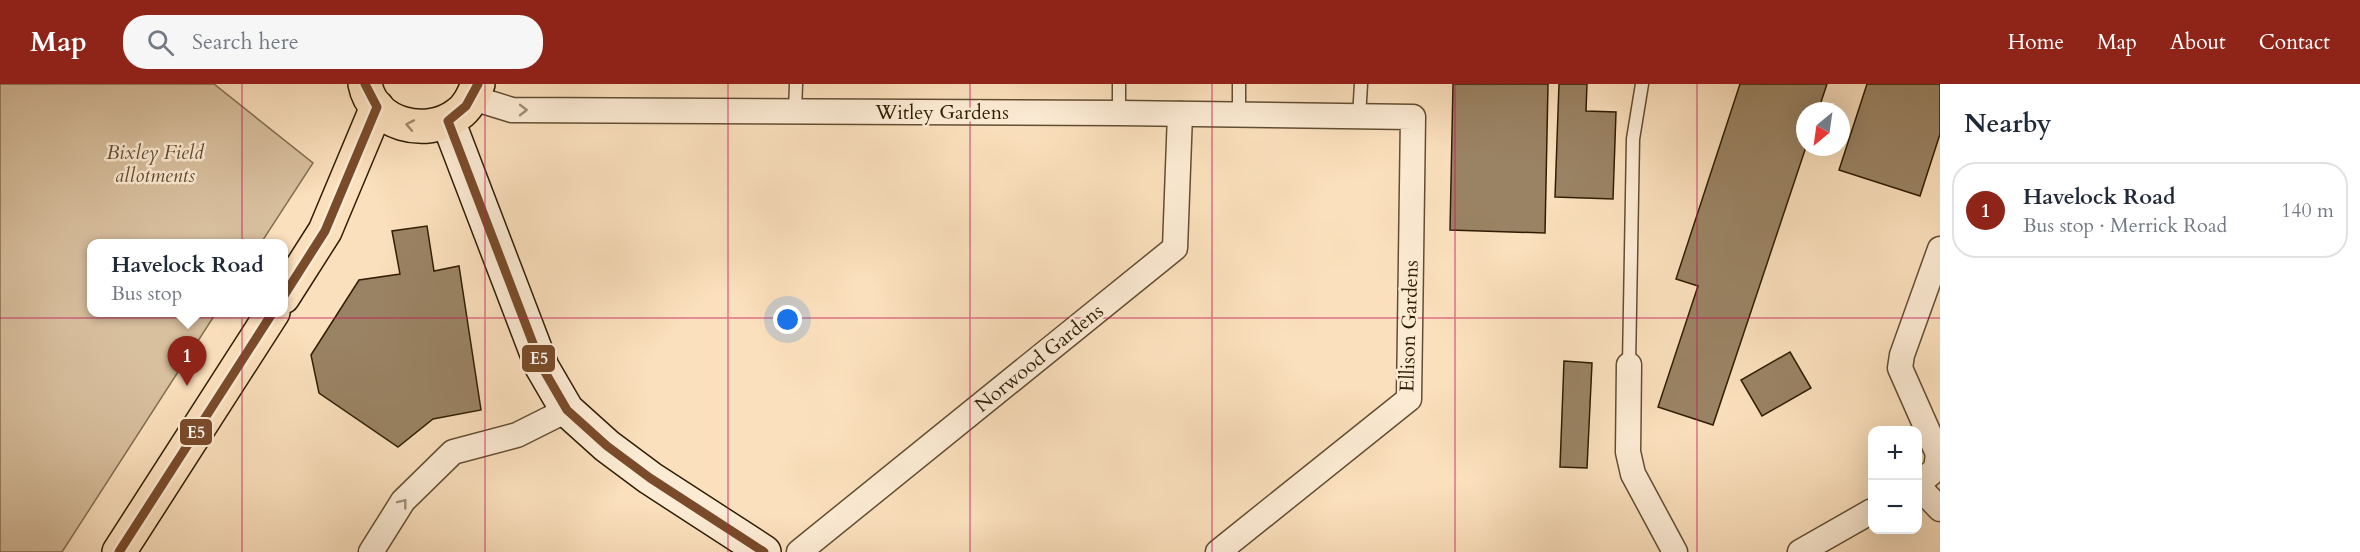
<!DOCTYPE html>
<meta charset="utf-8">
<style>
body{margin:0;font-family:Cardo,serif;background:#f6f6f7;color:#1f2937}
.controls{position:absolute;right:18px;bottom:18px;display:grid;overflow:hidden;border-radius:12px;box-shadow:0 6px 24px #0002}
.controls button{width:54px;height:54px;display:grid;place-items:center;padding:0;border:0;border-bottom:2px solid #e0e1e3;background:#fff;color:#1f2937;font:30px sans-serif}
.compass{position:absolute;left:1796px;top:18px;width:54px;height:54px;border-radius:50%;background:#fff;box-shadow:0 6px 24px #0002;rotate:209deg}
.you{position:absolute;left:788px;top:236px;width:21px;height:21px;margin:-15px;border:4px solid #fff;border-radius:50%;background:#1a73e8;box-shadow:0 0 0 9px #1a73e833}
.badge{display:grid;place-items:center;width:39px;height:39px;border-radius:50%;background:#8f2418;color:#fff;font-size:20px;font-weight:700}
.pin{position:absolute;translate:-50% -50px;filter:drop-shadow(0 2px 3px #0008)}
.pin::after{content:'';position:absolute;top:32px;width:21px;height:18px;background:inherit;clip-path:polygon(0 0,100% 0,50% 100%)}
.popup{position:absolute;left:87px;top:155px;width:201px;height:78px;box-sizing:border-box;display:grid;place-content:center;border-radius:12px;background:#fff;filter:drop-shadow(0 2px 4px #0005);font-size:20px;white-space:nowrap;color:#747a83}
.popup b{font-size:22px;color:#1f2937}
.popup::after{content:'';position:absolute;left:50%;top:100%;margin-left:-12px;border:12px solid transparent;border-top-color:#fff}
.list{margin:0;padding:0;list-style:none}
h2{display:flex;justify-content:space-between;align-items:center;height:78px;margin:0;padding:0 24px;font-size:26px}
h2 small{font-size:20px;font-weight:400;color:#747a83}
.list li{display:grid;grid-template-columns:39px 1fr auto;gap:18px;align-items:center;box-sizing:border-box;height:96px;margin:0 12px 12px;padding:0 12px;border:2px solid #e0e1e3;border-radius:24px}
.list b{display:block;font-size:22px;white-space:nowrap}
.list p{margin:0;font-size:20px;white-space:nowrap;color:#747a83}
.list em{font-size:20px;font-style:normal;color:#747a83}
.icon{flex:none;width:33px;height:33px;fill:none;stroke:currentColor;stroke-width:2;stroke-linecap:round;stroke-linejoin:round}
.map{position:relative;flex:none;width:1940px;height:468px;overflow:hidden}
header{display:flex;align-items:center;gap:36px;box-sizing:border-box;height:84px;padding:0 30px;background:#8f2418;color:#fff}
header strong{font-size:28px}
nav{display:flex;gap:33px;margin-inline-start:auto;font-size:21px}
.search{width:420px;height:54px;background:#f6f6f7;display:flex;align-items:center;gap:15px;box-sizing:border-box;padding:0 21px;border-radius:24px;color:#747a83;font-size:22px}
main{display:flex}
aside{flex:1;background:#fff}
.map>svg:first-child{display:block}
.green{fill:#d8bf9e;stroke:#846e51;stroke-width:1.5}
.building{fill:#9a8364;stroke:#301e04;stroke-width:1.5}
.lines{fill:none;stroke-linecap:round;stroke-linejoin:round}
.lane-casing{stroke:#634e32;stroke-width:15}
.street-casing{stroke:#634e32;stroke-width:27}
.secondary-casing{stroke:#301e04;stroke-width:36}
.primary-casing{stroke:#301e04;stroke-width:36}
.lane{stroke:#fcebd4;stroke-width:12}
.street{stroke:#fcebd4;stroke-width:24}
.secondary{stroke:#fcebd4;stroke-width:33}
.primary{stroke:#fbe0bd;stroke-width:33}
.bus-1-casing{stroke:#fcebd4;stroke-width:14}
.bus-1{stroke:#7a4b2a;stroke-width:9}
.oneway{stroke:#a08f76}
.oneway2{stroke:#a0896a}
.grid{fill:none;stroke:#c2185b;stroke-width:1.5;stroke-opacity:0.55}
.labels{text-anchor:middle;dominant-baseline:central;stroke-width:5;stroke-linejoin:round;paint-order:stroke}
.street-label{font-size:20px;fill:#301e04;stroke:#fcebd4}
.park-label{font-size:20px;font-style:italic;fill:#624e32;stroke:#fcebd4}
.line-badge{stroke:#fcebd4;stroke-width:2}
.badge-label{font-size:16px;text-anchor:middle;font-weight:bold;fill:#fff}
</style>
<header>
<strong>Map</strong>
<div class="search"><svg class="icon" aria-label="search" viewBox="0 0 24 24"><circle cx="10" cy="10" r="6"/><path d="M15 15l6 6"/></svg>Search here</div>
<nav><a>Home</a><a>Map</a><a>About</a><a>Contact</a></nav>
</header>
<main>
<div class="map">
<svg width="1940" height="468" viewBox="0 0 1940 468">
<rect width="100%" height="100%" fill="#fbe0bd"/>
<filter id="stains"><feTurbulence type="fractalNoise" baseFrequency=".00333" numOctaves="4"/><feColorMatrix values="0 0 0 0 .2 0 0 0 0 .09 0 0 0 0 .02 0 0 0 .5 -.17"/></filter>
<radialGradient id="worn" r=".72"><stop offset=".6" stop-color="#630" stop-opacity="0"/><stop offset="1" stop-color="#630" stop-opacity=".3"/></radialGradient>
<polygon class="green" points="0,0 214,0 313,79 261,159 91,160 91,228 216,229 62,468 0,468"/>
<g class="building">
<polygon points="1453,0 1548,0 1545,149 1450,146"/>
<polygon points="1559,0 1587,0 1586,27 1616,28 1613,115 1555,113"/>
<polygon points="1740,0 1827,0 1818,27 1805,27 1806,63 1713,341 1658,323 1698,202 1676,195"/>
<polygon points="1867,0 1940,0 1940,50 1920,112 1839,86"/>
<polygon points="427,142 434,187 459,182 481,326 433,335 398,363 319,309 311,271 359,196 400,190 392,147"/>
<polygon points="1790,268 1811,304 1762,332 1741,296"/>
<polygon points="1564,277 1592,279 1587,384 1560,383"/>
</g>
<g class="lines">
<g class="lane-casing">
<g id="lane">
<polyline points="1119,0 1119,29"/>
<polyline points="795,27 796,0"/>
<polyline points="1239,31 1239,0"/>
<polyline points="1359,33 1361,0"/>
<polyline points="1629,281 1633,55 1642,0"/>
</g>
</g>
<g class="street-casing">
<g id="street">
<polyline points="473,14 512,26 1119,29 1413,33 1409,315 1218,468"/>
<polyline points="1629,281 1628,368 1633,390 1675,468"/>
<polyline points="1918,400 1936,385 1938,370 1900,284 1902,271 1940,165"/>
<polyline points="1918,402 1940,425"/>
<polyline points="371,468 403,417 453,368 517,351 567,326"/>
<polyline points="799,468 1175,164 1180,30"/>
<polyline points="1800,468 1872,427"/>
</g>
</g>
<g class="secondary-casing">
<polyline id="secondary" points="448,37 542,283 567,326 607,362 650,394 764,468"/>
</g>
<g class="primary-casing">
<g id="primary">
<path d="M365 0C373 41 426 54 457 31 468 24 473 12 478 0"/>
<polyline points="283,213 325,147 377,23"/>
<polyline points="119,468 273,228"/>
</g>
</g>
<use href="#lane" class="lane"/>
<use href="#street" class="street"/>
<use href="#secondary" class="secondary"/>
<use href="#primary" class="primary"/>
<g class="bus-1-casing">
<g id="bus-1">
<polyline points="478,0 466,22 448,37 542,283 567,326 607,362 650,394 764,468"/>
<polyline points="283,213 325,147 377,23 365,0"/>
<polyline points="119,468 273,228"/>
</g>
</g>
<use href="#bus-1" class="bus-1"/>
</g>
<defs><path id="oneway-chevron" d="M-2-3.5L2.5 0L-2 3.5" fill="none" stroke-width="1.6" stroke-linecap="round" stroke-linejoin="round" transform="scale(1.5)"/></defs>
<g class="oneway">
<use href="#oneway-chevron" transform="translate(523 26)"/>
<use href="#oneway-chevron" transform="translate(403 419) rotate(-52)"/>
</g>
<use class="oneway2" href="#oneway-chevron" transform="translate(410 41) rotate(-169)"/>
<path class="grid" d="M242 0V468M485 0V468M728 0V468M970 0V468M1212 0V468M1455 0V468M1697 0V468M0 234H1940"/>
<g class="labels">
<g class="street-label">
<text x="942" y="28">Witley Gardens</text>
<text transform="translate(1409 242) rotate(-88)">Ellison Gardens</text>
<text transform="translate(1039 274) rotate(-39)">Norwood Gardens</text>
</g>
<g class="park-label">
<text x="155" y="68">Bixley Field<tspan x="155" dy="23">allotments</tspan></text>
</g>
</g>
<g class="line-badge">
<rect x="521" y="260" width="35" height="29" rx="6" fill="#7a4b2a"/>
<rect x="179" y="334" width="34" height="28" rx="6" fill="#7a4b2a"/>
</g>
<g class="badge-label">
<text x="539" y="280">E5</text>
<text x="196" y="354">E5</text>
</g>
<rect width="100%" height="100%" filter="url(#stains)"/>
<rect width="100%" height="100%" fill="url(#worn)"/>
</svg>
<div class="controls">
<button>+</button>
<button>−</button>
</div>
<svg class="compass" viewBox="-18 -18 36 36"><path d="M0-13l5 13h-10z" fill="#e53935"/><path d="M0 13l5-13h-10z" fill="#747a83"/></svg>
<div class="you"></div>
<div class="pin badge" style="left:187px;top:302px">1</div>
<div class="popup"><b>Havelock Road</b>Bus stop</div>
</div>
<aside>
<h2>Nearby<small></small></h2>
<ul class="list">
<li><span class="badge">1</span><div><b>Havelock Road</b><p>Bus stop · Merrick Road</p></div><em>140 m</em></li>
</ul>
</aside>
</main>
